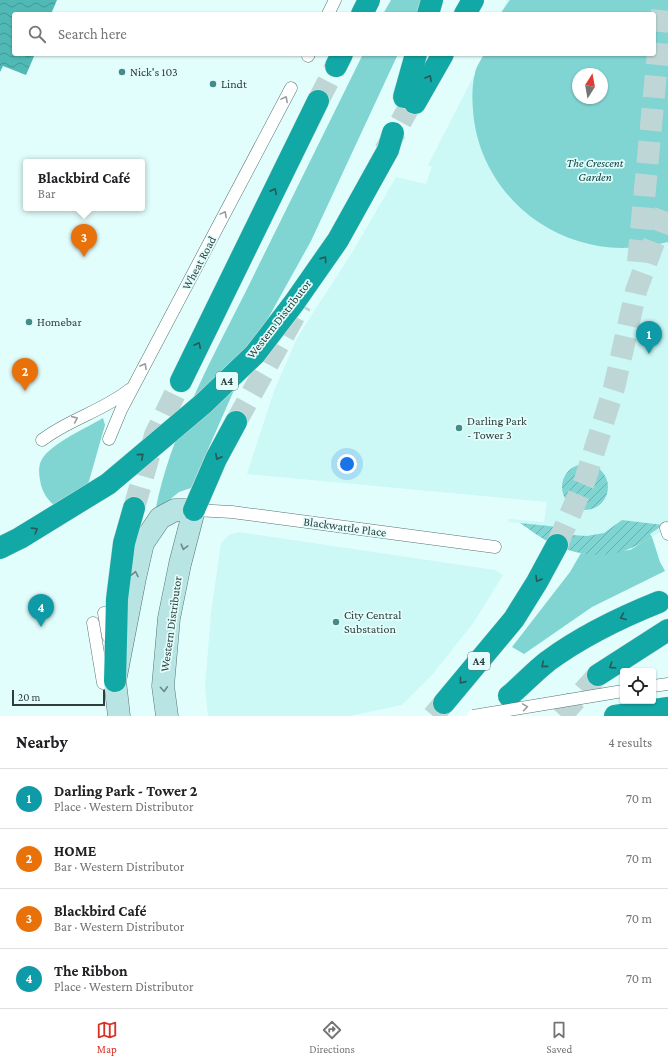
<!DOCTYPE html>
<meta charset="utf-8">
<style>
body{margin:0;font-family:"Crimson Pro",serif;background:#f6f6f6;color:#202124}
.controls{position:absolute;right:12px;bottom:12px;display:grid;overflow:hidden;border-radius:4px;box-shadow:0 1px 3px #0004}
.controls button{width:36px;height:36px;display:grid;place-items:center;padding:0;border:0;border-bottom:1px solid #e0e0e0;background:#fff;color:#202124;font:20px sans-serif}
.compass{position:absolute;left:572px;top:68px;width:36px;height:36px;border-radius:50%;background:#fff;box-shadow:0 1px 3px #0004;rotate:11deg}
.scale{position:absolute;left:12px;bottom:10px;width:93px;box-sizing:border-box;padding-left:4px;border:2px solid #303d3d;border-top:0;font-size:11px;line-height:14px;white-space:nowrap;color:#303d3d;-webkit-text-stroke:3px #e2fefc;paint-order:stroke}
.you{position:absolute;left:347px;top:464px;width:14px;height:14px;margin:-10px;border:3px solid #fff;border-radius:50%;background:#1a73e8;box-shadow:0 0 0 6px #1a73e833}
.badge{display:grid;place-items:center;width:26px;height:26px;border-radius:50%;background:#d93025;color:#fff;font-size:13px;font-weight:700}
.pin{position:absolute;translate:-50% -33px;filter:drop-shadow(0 1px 2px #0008)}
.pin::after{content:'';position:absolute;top:21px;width:14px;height:12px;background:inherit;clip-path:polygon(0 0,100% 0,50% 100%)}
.popup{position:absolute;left:23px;top:159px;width:122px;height:52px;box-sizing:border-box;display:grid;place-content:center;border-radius:4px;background:#fff;filter:drop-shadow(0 1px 3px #0005);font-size:13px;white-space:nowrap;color:#757577}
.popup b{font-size:15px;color:#202124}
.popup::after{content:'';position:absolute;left:50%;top:100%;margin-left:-8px;border:8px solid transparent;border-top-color:#fff}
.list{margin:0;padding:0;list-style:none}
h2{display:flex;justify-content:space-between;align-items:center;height:52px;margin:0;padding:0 16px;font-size:17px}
h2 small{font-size:13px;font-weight:400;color:#757577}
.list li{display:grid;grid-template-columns:26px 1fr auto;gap:12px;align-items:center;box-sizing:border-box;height:60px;padding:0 16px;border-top:1px solid #e0e0e0}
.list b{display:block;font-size:15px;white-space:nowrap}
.list p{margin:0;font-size:13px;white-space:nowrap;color:#757577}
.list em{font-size:13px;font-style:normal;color:#757577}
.icon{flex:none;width:22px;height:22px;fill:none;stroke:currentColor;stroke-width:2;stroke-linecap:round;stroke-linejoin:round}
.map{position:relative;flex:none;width:668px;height:716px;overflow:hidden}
.search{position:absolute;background:#fff;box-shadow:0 1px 3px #0004;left:12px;right:12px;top:12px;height:44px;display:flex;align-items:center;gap:10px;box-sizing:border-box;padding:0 14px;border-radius:4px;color:#757577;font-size:15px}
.sheet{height:292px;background:#fff}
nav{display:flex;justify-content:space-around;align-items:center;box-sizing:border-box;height:56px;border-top:1px solid #e0e0e0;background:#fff;font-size:11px;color:#757577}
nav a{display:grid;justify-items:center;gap:2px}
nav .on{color:#d93025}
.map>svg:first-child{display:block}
.built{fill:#ccf8f6;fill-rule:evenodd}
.green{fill:#80d4d1;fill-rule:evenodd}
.garden{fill:url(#garden-furrows)}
.water{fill:url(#water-waves)}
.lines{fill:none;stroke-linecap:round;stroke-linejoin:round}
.highway-tunnel{stroke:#bed7d6;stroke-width:22;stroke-dasharray:22 11;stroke-linecap:butt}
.lane-casing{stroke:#557372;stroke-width:13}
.secondary-casing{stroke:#557372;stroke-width:23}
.highway-casing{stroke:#dee0e0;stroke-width:23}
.lane{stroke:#fff;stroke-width:12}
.secondary{stroke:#b8e5e4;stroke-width:22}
.highway{stroke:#12a8a5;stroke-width:22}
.lane-bridge-casing{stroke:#557372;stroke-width:13;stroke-linecap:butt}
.highway-bridge-casing{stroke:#dee0e0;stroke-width:23;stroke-linecap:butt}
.lane-bridge{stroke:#fff;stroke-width:12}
.highway-bridge{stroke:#12a8a5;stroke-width:22}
.oneway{stroke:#285857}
.oneway2{stroke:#989e9e}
.oneway3{stroke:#6d8988}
.poi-dot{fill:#448b89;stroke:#e2fefc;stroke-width:1.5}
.labels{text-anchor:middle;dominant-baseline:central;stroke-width:3.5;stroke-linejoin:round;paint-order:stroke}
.shield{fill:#e2fefc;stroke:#657776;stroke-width:1}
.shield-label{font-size:11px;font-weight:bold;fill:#303d3d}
.poi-label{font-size:12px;fill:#303d3d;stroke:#e2fefc;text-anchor:start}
.park-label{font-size:12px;font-style:italic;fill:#0c3e3c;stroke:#e2fefc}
.street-label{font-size:12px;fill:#303d3d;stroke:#e2fefc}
</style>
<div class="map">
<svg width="668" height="716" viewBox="0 0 668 716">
<defs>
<pattern id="garden-furrows" width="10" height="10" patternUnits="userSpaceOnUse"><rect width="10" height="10" fill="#80d4d1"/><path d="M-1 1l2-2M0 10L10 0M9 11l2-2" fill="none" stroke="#69adab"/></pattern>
<pattern id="water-waves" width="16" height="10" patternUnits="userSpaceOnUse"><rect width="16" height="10" fill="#50b9b5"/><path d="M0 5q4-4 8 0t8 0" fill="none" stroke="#439894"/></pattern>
</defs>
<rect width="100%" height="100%" fill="#e2fefc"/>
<g class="built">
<path d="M507 0H668V527L646 541 588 554 547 541 520 523 508 522 509 519 544 522 547 502 247 474 274 391 297 338 353 251 396 177 426 184 432 167 428 165 485 54H654V14H501ZM578 74H602V98H578Z"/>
<polygon points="239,532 495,570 503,575 474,622 433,674 402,705 349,716 208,716 205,687 211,613 221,543 229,535"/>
</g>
<g class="green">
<polygon points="391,0 425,0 418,14 383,14"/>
<path d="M510 0H668V242C638 249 608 251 578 241 520 223 477 171 473 110 472 98 472 85 475 73 476 67 481 60 484 54H654V14H500ZM578 74H602V98H578Z"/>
<path d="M363 54H398L311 241 256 340 191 488 179 492 155 512C170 436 208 366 243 297 283 216 323 135 363 54Z"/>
<path d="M103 418 105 425 81 509 59 510C49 501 42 494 40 480 39 473 38 466 42 459 52 443 86 428 103 418Z"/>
<polygon points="652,537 660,562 665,571 592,607 524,654 512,647 570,572 581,553 588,554 630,550"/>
</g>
<g class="garden">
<circle cx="585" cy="487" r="23"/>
<path d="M622 520 663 525 650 534 652 537C617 560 586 560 549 542 539 537 529 529 520 523L558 527 572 535 587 536 604 533Z"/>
</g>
<polygon class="water" points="0,0 57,0 51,14 14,14 14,54 35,54 26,75 3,66 0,72"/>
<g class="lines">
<g class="highway-tunnel">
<polyline points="318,101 336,66"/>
<polyline points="385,151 421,85"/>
<polyline points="638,262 663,0"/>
<polyline points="236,422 301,304"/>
<polyline points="134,508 155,435 181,381"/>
<polyline points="557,545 585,480 614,388 636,291 668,204"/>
<polyline points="433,716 444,703"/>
<polyline points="561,716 598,675"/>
</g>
<g class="lane-casing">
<g id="lane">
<polyline points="328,14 335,0"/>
<polyline points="308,56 309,54"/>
<polyline points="109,439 121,410 291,88"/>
<path d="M42 440C69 419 103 411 129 390"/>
<polyline points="194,510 232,512 495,547"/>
<polyline points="666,528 668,534"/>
<polyline points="104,613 108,636"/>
<polyline points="93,623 103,683 115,681 115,676"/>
<polyline points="653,686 668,684"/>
</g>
</g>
<g class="secondary-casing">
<polyline id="secondary" points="119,716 115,681 135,578 143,543 160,518 175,510 194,510 180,564 169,618 163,686 167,716"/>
</g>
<g class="highway-casing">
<g id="highway">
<polyline points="362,14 369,0"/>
<polyline points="428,14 432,0"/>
<polyline points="465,14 473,0"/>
<polyline points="336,66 342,54"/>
<polyline points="404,97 416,54"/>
<polyline points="415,103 443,54"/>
<polyline points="181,381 318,101"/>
<polyline points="194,510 216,459 236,422"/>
<polyline points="598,675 668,630"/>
<polyline points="115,681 117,599 124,543 134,508"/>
<path d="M509 696C522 685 534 672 548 661 582 636 619 618 659 602"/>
<polyline points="444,703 514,619 537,582 557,545"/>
<polyline points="615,716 668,708"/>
</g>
</g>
<use href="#lane" class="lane"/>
<use href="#secondary" class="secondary"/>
<use href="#highway" class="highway"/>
<g class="lane-bridge-casing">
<polyline id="lane-bridge" points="473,716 623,691"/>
</g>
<g class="highway-bridge-casing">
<polyline id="highway-bridge" points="0,548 20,538 108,484 204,403 255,354 294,303 338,240 388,150 393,133"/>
</g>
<use href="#lane-bridge" class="lane-bridge"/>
<use href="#highway-bridge" class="highway-bridge"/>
</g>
<defs><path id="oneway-chevron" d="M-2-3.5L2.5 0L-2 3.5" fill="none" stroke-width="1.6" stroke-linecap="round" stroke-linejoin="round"/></defs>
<g class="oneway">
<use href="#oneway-chevron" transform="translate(429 78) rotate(-61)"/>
<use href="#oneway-chevron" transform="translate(274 191) rotate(-64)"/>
<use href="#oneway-chevron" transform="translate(324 259) rotate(-55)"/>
<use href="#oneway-chevron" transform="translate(198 345) rotate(-64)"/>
<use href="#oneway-chevron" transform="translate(141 456) rotate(-40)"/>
<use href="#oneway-chevron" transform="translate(218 457) rotate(117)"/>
<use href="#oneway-chevron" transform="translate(35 530) rotate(-32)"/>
<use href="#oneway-chevron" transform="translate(538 579) rotate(120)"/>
<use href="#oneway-chevron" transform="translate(623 617) rotate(158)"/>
<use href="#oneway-chevron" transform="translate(544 665) rotate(140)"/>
<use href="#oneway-chevron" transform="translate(612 666) rotate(147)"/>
<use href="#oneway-chevron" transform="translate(462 681) rotate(129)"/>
</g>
<g class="oneway2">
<use href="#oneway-chevron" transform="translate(285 99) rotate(-62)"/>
<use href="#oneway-chevron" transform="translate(224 214) rotate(-62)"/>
<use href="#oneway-chevron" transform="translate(144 366) rotate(-61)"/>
<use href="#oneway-chevron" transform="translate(75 419) rotate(-24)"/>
<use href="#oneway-chevron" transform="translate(525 707) rotate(-9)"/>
</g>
<g class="oneway3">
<use href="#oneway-chevron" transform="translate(184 547) rotate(105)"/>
<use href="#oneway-chevron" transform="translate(135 574) rotate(-78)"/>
<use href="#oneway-chevron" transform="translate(164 689) rotate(86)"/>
</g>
<g class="poi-dot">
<circle cx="122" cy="72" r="4"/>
<circle cx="213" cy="84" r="4"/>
<circle cx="29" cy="322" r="4"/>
<circle cx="459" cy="428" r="4"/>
<circle cx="336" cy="622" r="4"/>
</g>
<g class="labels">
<g class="shield">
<rect x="216" y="372" width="22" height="18" rx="3"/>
<rect x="468" y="652" width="22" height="18" rx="3"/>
</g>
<g class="shield-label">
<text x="227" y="381">A4</text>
<text x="479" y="661">A4</text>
</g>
<g class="poi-label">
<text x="130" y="72">Nick's 103</text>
<text x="221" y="84">Lindt</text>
<text x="37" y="322">Homebar</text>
<text x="467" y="421">Darling Park<tspan x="467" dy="14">- Tower 3</tspan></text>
<text x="344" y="615">City Central<tspan x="344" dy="14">Substation</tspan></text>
</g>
<g class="park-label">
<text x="595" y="163">The Crescent<tspan x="595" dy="14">Garden</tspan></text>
</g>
<g class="street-label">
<text transform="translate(199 263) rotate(-62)">Wheat Road</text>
<text transform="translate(279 319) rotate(-52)">Western Distributor</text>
<text transform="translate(345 527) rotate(8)">Blackwattle Place</text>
<text transform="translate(171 624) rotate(-82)">Western Distributor</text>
</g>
</g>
</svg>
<div class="controls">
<button><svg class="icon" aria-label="locate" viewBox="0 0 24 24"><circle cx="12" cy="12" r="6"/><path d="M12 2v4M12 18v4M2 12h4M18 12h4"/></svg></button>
</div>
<svg class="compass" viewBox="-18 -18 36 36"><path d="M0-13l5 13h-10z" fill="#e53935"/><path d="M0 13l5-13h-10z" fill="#757577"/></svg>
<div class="scale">20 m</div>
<div class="you"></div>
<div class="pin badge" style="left:649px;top:354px;background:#0f9aa8">1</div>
<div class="pin badge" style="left:25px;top:391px;background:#e8710a">2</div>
<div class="pin badge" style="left:84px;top:257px;background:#e8710a">3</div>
<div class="popup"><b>Blackbird Café</b>Bar</div>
<div class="pin badge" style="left:41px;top:627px;background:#0f9aa8">4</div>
<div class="search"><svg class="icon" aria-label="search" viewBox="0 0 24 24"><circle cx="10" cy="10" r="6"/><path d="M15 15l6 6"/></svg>Search here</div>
</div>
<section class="sheet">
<h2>Nearby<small>4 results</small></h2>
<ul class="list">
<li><span class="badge" style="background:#0f9aa8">1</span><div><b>Darling Park - Tower 2</b><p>Place · Western Distributor</p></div><em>70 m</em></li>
<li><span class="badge" style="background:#e8710a">2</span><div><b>HOME</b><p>Bar · Western Distributor</p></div><em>70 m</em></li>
<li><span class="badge" style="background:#e8710a">3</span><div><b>Blackbird Café</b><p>Bar · Western Distributor</p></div><em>70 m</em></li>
<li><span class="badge" style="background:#0f9aa8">4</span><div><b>The Ribbon</b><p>Place · Western Distributor</p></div><em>70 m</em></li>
</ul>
</section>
<nav>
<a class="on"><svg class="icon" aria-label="map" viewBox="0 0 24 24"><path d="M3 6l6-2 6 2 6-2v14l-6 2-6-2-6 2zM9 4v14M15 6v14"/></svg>Map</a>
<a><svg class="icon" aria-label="directions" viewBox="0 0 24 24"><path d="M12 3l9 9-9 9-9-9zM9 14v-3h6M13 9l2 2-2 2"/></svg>Directions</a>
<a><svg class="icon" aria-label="saved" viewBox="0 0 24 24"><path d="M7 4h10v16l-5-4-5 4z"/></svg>Saved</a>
</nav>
